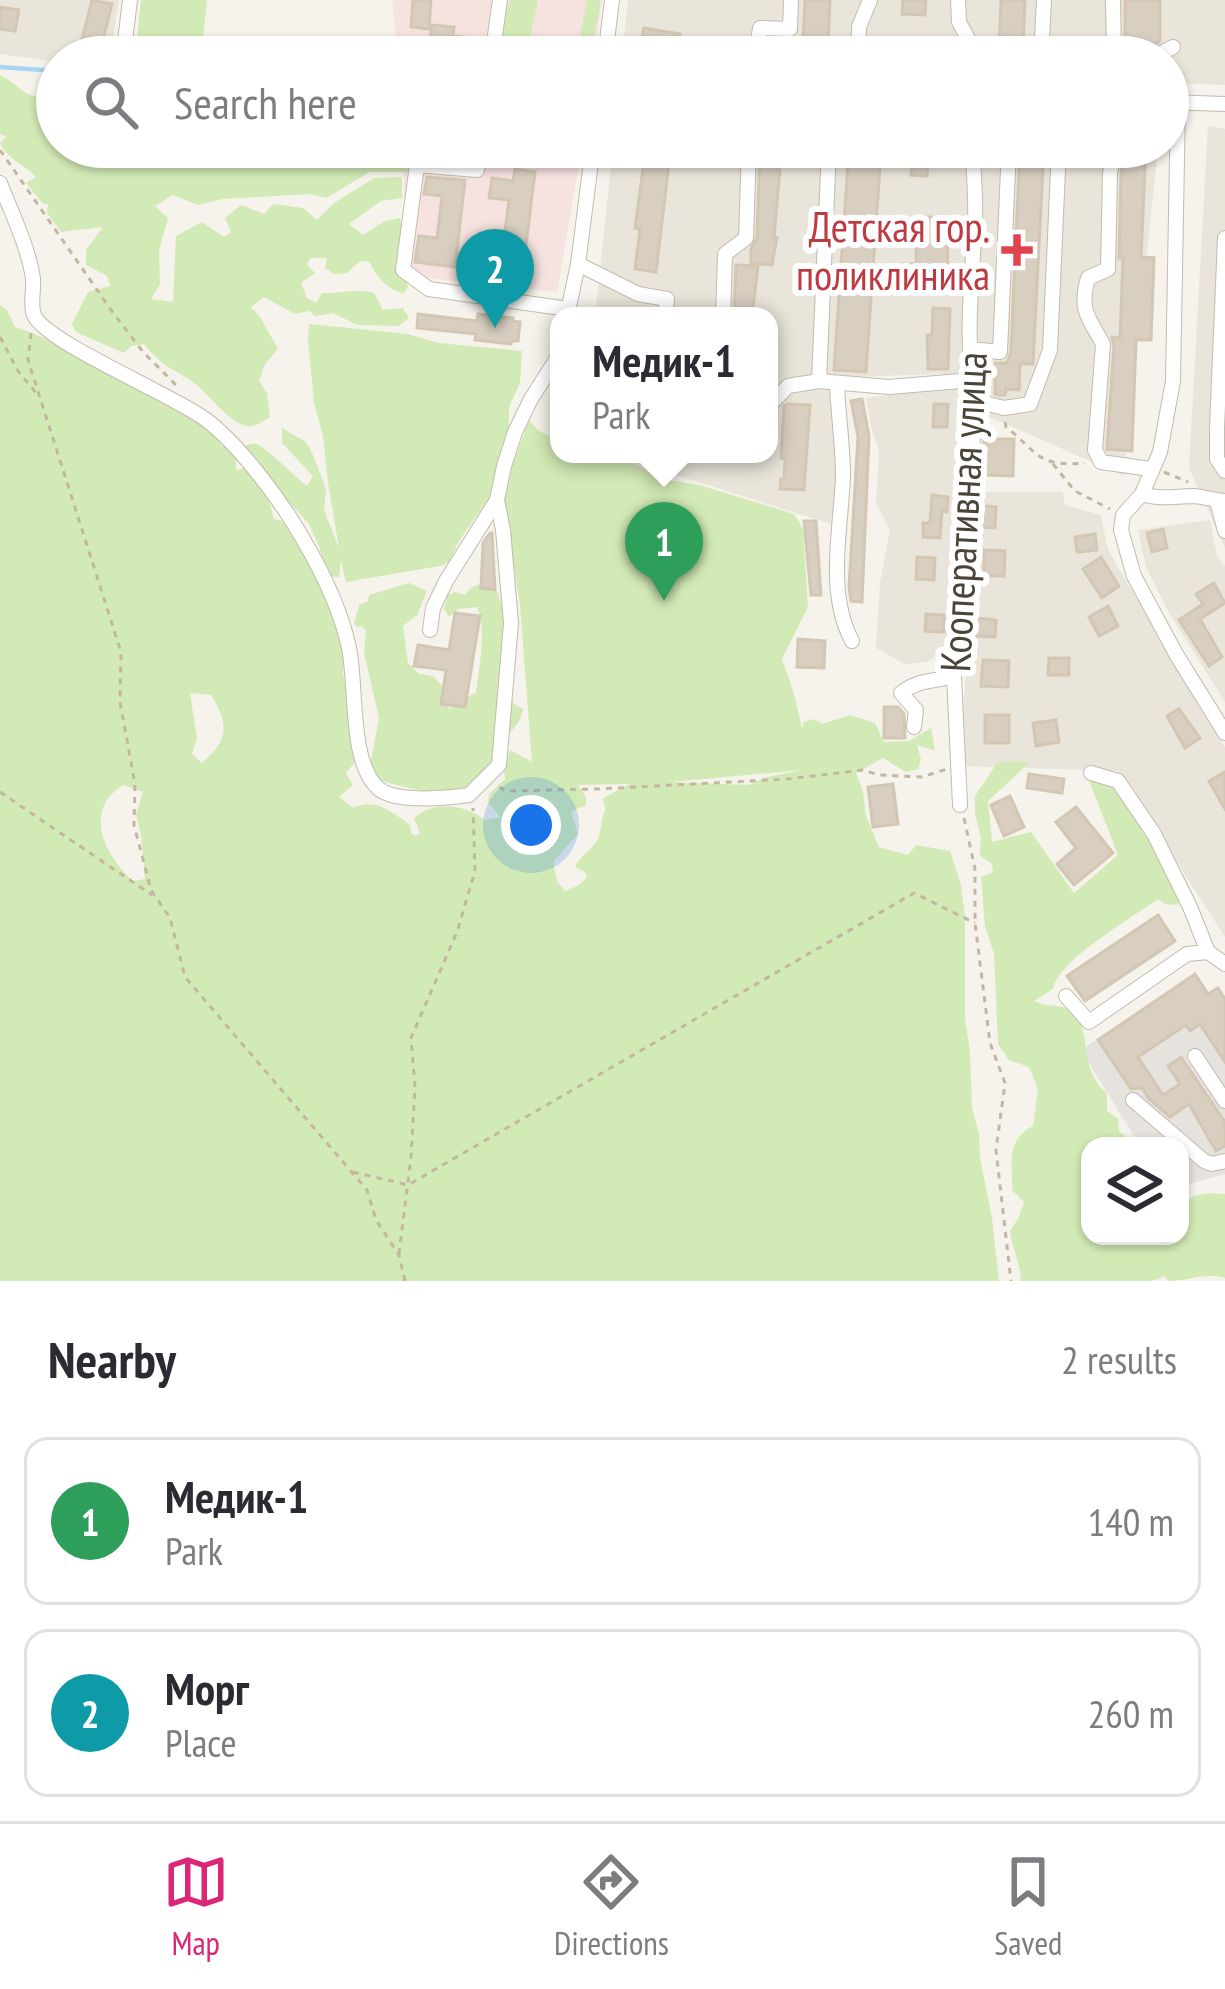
<!DOCTYPE html>
<meta charset="utf-8">
<style>
body{margin:0;font-family:"PT Sans Narrow",sans-serif;background:#f2f2f3;color:#2b2b33}
.controls{position:absolute;right:36px;bottom:36px;display:grid;overflow:hidden;border-radius:24px;box-shadow:0 3px 9px #0004}
.controls button{width:108px;height:108px;display:grid;place-items:center;padding:0;border:0;border-bottom:3px solid #e1e1e2;background:#fff;color:#2b2b33;font:60px sans-serif}
.you{position:absolute;left:531px;top:825px;width:42px;height:42px;margin:-30px;border:9px solid #fff;border-radius:50%;background:#1a73e8;box-shadow:0 0 0 18px #1a73e833}
.badge{display:grid;place-items:center;width:78px;height:78px;border-radius:50%;background:#db2777;color:#fff;font-size:39px;font-weight:700}
.pin{position:absolute;translate:-50% -99px;filter:drop-shadow(0 3px 6px #0008)}
.pin::after{content:'';position:absolute;top:63px;width:42px;height:36px;background:inherit;clip-path:polygon(0 0,100% 0,50% 100%)}
.popup{position:absolute;left:550px;top:307px;width:228px;height:156px;box-sizing:border-box;display:grid;place-content:center;border-radius:24px;background:#fff;filter:drop-shadow(0 3px 9px #0005);font-size:39px;white-space:nowrap;color:#7c7c81}
.popup b{font-size:45px;color:#2b2b33}
.popup::after{content:'';position:absolute;left:50%;top:100%;margin-left:-24px;border:24px solid transparent;border-top-color:#fff}
.list{margin:0;padding:0;list-style:none}
h2{display:flex;justify-content:space-between;align-items:center;height:156px;margin:0;padding:0 48px;font-size:51px}
h2 small{font-size:39px;font-weight:400;color:#7c7c81}
.list li{display:grid;grid-template-columns:78px 1fr auto;gap:36px;align-items:center;box-sizing:border-box;height:168px;margin:0 24px 24px;padding:0 24px;border:3px solid #e1e1e2;border-radius:24px}
.list b{display:block;font-size:45px;white-space:nowrap}
.list p{margin:0;font-size:39px;white-space:nowrap;color:#7c7c81}
.list em{font-size:39px;font-style:normal;color:#7c7c81}
.icon{flex:none;width:66px;height:66px;fill:none;stroke:currentColor;stroke-width:2;stroke-linecap:round;stroke-linejoin:round}
.map{position:relative;flex:none;width:1225px;height:1281px;overflow:hidden}
.search{position:absolute;background:#fff;box-shadow:0 3px 9px #0004;left:36px;right:36px;top:36px;height:132px;display:flex;align-items:center;gap:30px;box-sizing:border-box;padding:0 42px;border-radius:66px;color:#7c7c81;font-size:45px}
.sheet{height:540px;background:#fff}
nav{display:flex;justify-content:space-around;align-items:center;box-sizing:border-box;height:168px;border-top:3px solid #e1e1e2;background:#fff;font-size:33px;color:#7c7c81}
nav a{display:grid;justify-items:center;gap:6px}
nav .on{color:#db2777}
.map>svg:first-child{display:block}
.residential{fill:#eae5da}
.industrial{fill:#e6e2dd}
.medical{fill:#f6e3e0}
.green{fill:#d2eab5;fill-rule:evenodd}
.lines{fill:none;stroke-linecap:round;stroke-linejoin:round}
.stream{stroke:#a9d4f2;stroke-width:4.5}
.building{fill:#d8cfc1;stroke:#d3c7b4;stroke-width:3}
.minor-casing{stroke:#c2bbae;stroke-width:16}
.path{stroke:#c4b79f;stroke-width:3;stroke-dasharray:6 6;stroke-linecap:butt}
.minor{stroke:#fff;stroke-width:14}
.health-dot{fill:#e0444e;stroke:#fff;stroke-width:4.5}
.labels{text-anchor:middle;dominant-baseline:central;stroke-width:12;stroke-linejoin:round;paint-order:stroke}
.health-label{font-size:42px;fill:#be3a42;stroke:#fff;text-anchor:end}
.street-label{font-size:42px;fill:#4b4439;stroke:#fff}
</style>
<div class="map">
<svg width="1225" height="1281" viewBox="0 0 1225 1281">
<rect width="100%" height="100%" fill="#f6f3ec"/>
<g class="residential">
<polygon points="0,0 119,0 110,57 57,57 57,62 0,54"/>
<polygon points="628,0 1225,0 1225,85 1168,83 1168,57 622,57"/>
<polygon points="1208,126 1225,129 1225,548 1189,468"/>
<polygon points="613,147 1158,147 1124,476 976,411 976,373 844,377 834,525 610,454 769,454 769,316 595,316"/>
<polygon points="963,385 949,651 926,662 904,664 876,648 880,583 890,530 876,503 879,449 872,431 866,398"/>
<polygon points="977,492 1063,492 1065,505 1101,515 1108,550 1225,747 1225,937 1118,771 960,766"/>
<polygon points="1210,520 1217,556 1225,566 1225,702 1168,611 1146,567 1138,530"/>
</g>
<polygon class="industrial" points="1195,974 1208,993 1218,988 1225,999 1225,1174 1180,1187 1180,1146 1140,1146 1081,1050"/>
<g class="medical">
<polygon points="392,0 602,0 594,57 398,57"/>
<polygon points="402,147 582,147 557,292 409,276"/>
</g>
<g class="green">
<polygon points="141,0 207,0 201,57 135,57"/>
<polygon points="511,0 538,0 530,38 530,57 496,57 500,20"/>
<polygon points="587,0 600,0 600,8 589,57 576,57"/>
<path d="M0 75C23 86 28 107 57 89V147H257L262 150 267 147H463L469 155 407 172H370L326 198 310 194 223 199 198 205 173 195 155 206 168 218 159 250 160 284 151 299 173 302 176 236 202 222 224 237 231 232 225 218 241 205 264 214 273 204 303 208 317 220 334 203 374 178 402 177V198L381 201 349 224 363 235 385 221 400 218 408 287 403 294C386 287 377 279 370 262L360 261 347 273 334 274 325 268 327 258H310L307 265 315 273 301 283 307 298 316 303 322 293C341 294 356 288 374 293L383 310 403 308 409 318 399 326 357 325 333 313 315 316 309 311 295 314 264 297 251 307 260 317 278 349 265 364 259 381 267 393 270 417C261 422 255 429 243 425 224 418 206 390 190 380 168 366 162 366 144 344L131 346 124 353 76 332 72 324 88 292 110 286 107 276 86 265V250L103 227 61 232 47 213 48 204H43L26 183 36 177C22 162 12 164 0 143L6 137 0 134Z"/>
<path d="M0 305 7 310 15 327C45 337 136 374 152 398 172 401 213 426 221 445L230 448 236 459V470L245 468 268 497 274 519 282 521 290 529 311 565 325 596 344 649 343 676 349 687 348 722 356 761 346 773 353 785 339 797 353 808C374 797 393 812 410 825L411 833 416 836 420 833 414 818C435 800 464 804 485 820L500 817 488 802 489 794 505 779 504 766 510 750 532 762 520 605 502 494 529 420 539 431 559 440V454H615L662 479 699 485 794 514 803 529 808 607 782 659 794 694 802 729 804 722 814 719 822 724 850 715 875 723 884 742 909 741 931 728 935 751 917 745 921 760 918 769 906 772 883 758 856 773 863 791 866 816 879 847 908 855 916 845 950 851 961 885 965 918V1018L970 1052 972 1108 979 1134 980 1158 992 1218 999 1281H0ZM190 693 211 695C230 726 228 740 202 763L192 754 197 739ZM804 770 766 777 749 785 670 782ZM629 784 602 799 606 808C601 818 602 826 599 836 594 850 580 855 575 867L585 872 587 877 579 885 565 891 557 881 553 862 578 834 571 812 586 805V797L578 785ZM123 785 143 792 136 814 141 835 145 879 133 881C106 856 81 812 123 785Z"/>
<path d="M309 324 407 334 439 343 522 351 520 383 509 407V426L491 495 459 541 449 562 440 566 346 582 341 560 339 577 326 576 320 549 309 524 263 474 245 446C248 445 252 443 256 444 263 444 296 478 307 486L313 476 282 443V428L306 442 313 455 326 489 324 510 339 548 328 483 323 436 314 402 308 341Z"/>
<path d="M409 583 427 591 417 615 403 626 408 663 419 674 433 676 442 686 449 709 476 692C479 668 487 628 477 607L459 609 449 617 444 609 447 595 456 592 465 595 471 588 480 584 497 592 505 613 504 703H513L523 709C520 726 512 728 503 741 495 752 495 767 485 776 458 803 414 790 382 781L370 765 379 718 364 653 366 631 362 626 357 627 354 623 359 605 368 601 369 595Z"/>
<path d="M1013 761 1029 763 988 801 992 842 1031 832 1074 893 1118 855 1086 773C1121 788 1140 803 1150 841L1169 853 1189 887 1183 900 1176 905 1165 904 1158 899C1131 919 1060 958 1053 989L1034 1001C1047 1008 1061 1003 1073 1011 1092 1025 1077 1070 1107 1093V1111L1118 1119 1119 1131 1129 1139 1131 1146H1090V1236H1180C1180 1199 1187 1191 1225 1194V1278C1206 1272 1188 1281 1168 1281L1165 1276 1152 1281H1021C1021 1268 1012 1246 1010 1231L1019 1217 1024 1202 1012 1190C1013 1162 1005 1141 1033 1126L1038 1089 1029 1067 1009 1060 998 1044 994 954 985 926 981 877 993 872 992 864 980 856 981 837 975 814V796L997 763Z"/>
</g>
<g class="lines">
<polyline class="stream" points="0,67 57,71"/>
</g>
<g class="building">
<polygon points="92,0 112,4 99,56 79,51"/>
<polygon points="413,0 431,0 429,29 411,27"/>
<polygon points="805,0 830,0 828,43 803,41"/>
<polygon points="903,0 926,0 925,15 902,14"/>
<polygon points="1001,0 1025,0 1023,48 999,47"/>
<polygon points="1125,0 1160,0 1160,41 1145,51 1125,44"/>
<polygon points="0,7 19,10 15,31 0,29"/>
<polygon points="432,25 454,27 453,36 483,39 481,57 460,57 460,53 429,49"/>
<polygon points="644,28 680,34 676,57 638,57"/>
<polygon points="770,40 795,44 796,41 811,42 809,57 767,57"/>
<polygon points="646,147 671,147 656,272 635,269 640,229 635,228"/>
<polygon points="760,147 779,147 777,170 780,170 774,237 777,238 772,265 751,263 751,248 757,238"/>
<polygon points="913,147 951,147 951,160 928,159 927,176 911,175"/>
<polygon points="1020,147 1044,147 1033,364 1020,364 1019,390 1006,389 1005,395 998,395 995,394 995,363 1007,363 1011,352"/>
<polygon points="1126,147 1146,147 1141,257 1154,258 1151,340 1136,340 1132,451 1107,449 1114,345 1112,337 1120,338 1123,258 1119,258 1121,174"/>
<polygon points="848,163 880,166 866,372 834,370"/>
<polygon points="515,169 535,172 522,277 477,272 480,253 502,255 509,200 489,198 492,178 513,181"/>
<polygon points="427,177 465,180 455,267 415,262 419,236 437,238 442,196 424,194"/>
<polygon points="917,217 947,217 948,279 917,277 917,285 901,285 901,264 916,264"/>
<polygon points="736,265 758,266 752,316 734,316"/>
<polygon points="933,308 950,309 948,369 928,369 927,335 932,335"/>
<polygon points="418,314 477,321 478,314 513,318 512,321 520,322 518,341 512,341 511,344 475,340 476,334 417,328"/>
<polygon points="862,399 869,436 862,602 851,601 849,587 858,437 851,401"/>
<polygon points="787,404 810,405 804,490 780,489 781,479 784,479 785,459 781,458 784,406"/>
<polygon points="934,404 948,404 947,427 933,427"/>
<polygon points="984,439 1014,439 1013,476 981,475"/>
<polygon points="932,495 948,497 947,512 942,511 940,538 923,537 923,523 930,523"/>
<polygon points="983,506 996,507 995,528 982,527"/>
<polygon points="804,521 816,521 821,595 811,595"/>
<polygon points="1163,529 1167,548 1152,552 1147,533"/>
<polygon points="490,533 492,533 495,590 481,588 483,543"/>
<polygon points="1095,534 1097,550 1077,552 1075,537"/>
<polygon points="984,550 1005,551 1004,576 984,576"/>
<polygon points="917,557 935,558 934,580 916,579"/>
<polygon points="1101,557 1119,586 1102,598 1083,569"/>
<polygon points="1214,583 1225,603 1200,619 1222,657 1209,666 1179,620 1203,604 1196,594"/>
<polygon points="1108,606 1118,626 1099,636 1089,617"/>
<polygon points="455,613 480,616 465,707 441,704 446,670 414,666 418,645 449,650"/>
<polygon points="926,614 944,615 944,632 925,631"/>
<polygon points="977,618 996,620 995,637 975,636"/>
<polygon points="798,639 825,641 824,668 797,667"/>
<polygon points="1049,658 1069,658 1069,675 1048,675"/>
<polygon points="983,660 1009,661 1008,687 981,686"/>
<polygon points="884,707 898,707 904,714 905,738 884,738"/>
<polygon points="1179,709 1200,738 1185,748 1167,716"/>
<rect x="985" y="715" width="24" height="28"/>
<polygon points="1056,720 1059,742 1036,746 1033,723"/>
<polygon points="1225,772 1225,809 1209,781"/>
<polygon points="1029,774 1064,779 1062,793 1027,788"/>
<polygon points="893,784 898,824 873,827 868,787"/>
<polygon points="1010,796 1024,827 1004,836 991,805"/>
<polygon points="1076,807 1113,853 1074,885 1057,864 1076,848 1056,822"/>
<polygon points="1158,915 1175,941 1085,1001 1067,976"/>
<polygon points="1195,974 1208,994 1218,988 1225,999 1225,1062 1200,1024 1190,1031 1186,1025 1138,1057 1163,1095 1180,1084 1168,1066 1181,1057 1225,1122 1225,1146 1216,1151 1189,1104 1170,1117 1149,1099 1142,1088 1131,1089 1098,1040"/>
</g>
<g class="lines">
<g class="minor-casing">
<g id="minor">
<polyline points="958,0 959,22 978,57"/>
<polyline points="1113,0 1114,52 1130,57"/>
<polyline points="123,57 130,0"/>
<polyline points="492,57 500,0"/>
<polyline points="605,57 612,0"/>
<polyline points="756,57 760,28 790,29 791,0"/>
<polyline points="858,57 859,27 870,0"/>
<polyline points="1041,57 1044,0"/>
<polyline points="1154,57 1173,47"/>
<polyline points="1168,102 1225,104"/>
<polyline points="1178,103 1173,381 1160,452 1142,494 1123,515 1121,530 1134,576 1176,654 1225,733"/>
<polyline points="480,147 477,170 417,165 403,270 429,289 568,309"/>
<path d="M1115 147 1110 173 1108 269 1088 278C1079 310 1088 317 1103 344L1095 450 1101 462 1150 469"/>
<path d="M0 183C12 214 28 246 33 278 34 290 30 305 34 315 45 342 173 395 205 419 239 444 282 502 303 539 323 573 341 610 349 648 357 686 349 764 379 789 396 803 447 798 469 795L499 765 511 623 503 530 497 500"/>
<polyline points="1225,238 1217,428 1217,459 1225,471"/>
<polyline points="578,264 638,294 667,299 665,316"/>
<polyline points="567,316 578,264 593,147"/>
<polyline points="723,316 725,254 746,238 749,147"/>
<polyline points="971,349 1000,352 1009,147"/>
<polyline points="819,381 829,148 840,147"/>
<path d="M837 383C838 414 843 445 843 476 841 530 826 592 852 641"/>
<polyline points="976,401 1004,408 1030,404 1050,350 1059,147"/>
<polyline points="769,406 788,386 819,381 889,387 972,380"/>
<path d="M1142 494C1159 500 1176 496 1194 496 1205 497 1214 500 1225 501"/>
<polyline points="1217,501 1225,531"/>
<polyline points="430,630 433,608 446,581 497,500 504,466 515,432 531,399 559,355"/>
<path d="M914 727 916 710 901 693C919 679 933 682 954 676"/>
<polyline points="1091,773 1118,781 1154,834 1190,907 1208,952"/>
<path d="M960 805 954 676 976 401C964 344 972 281 975 223 976 198 974 172 972 147"/>
<polyline points="1066,996 1089,1022 1187,954 1208,952 1225,964"/>
<polyline points="1195,1056 1225,1101"/>
<polyline points="1133,1100 1204,1161 1212,1164 1225,1161"/>
</g>
</g>
<g class="path">
<polyline points="0,150 111,310 143,352 179,388"/>
<polyline points="31,333 28,360 121,652 120,702 135,784 134,825 151,890 170,918 185,977 367,1190 376,1220 399,1255 405,1281"/>
<polyline points="0,337 18,371 36,393"/>
<path d="M1005 422 1006 427C1039 453 1036 467 1085 463"/>
<polyline points="1053,464 1075,491 1110,509"/>
<polyline points="1164,472 1188,482"/>
<polyline points="499,787 506,791 598,789 788,779 863,770 879,775 922,777 947,769"/>
<polyline points="0,792 152,895"/>
<polyline points="964,818 975,869 975,923 990,1043 1005,1083 996,1150 1011,1281"/>
<polyline points="353,1172 408,1185 914,893 975,923"/>
<polyline points="399,1254 411,1157 415,1087 411,1038 457,932 475,871 473,808"/>
</g>
<use href="#minor" class="minor"/>
</g>
<path class="health-dot" d="M1011 232h12v12h12v12h-12v12h-12v-12h-12v-12h12z"/>
<g class="labels">
<g class="health-label">
<text x="990" y="226">Детская гор.<tspan x="990" dy="48">поликлиника</tspan></text>
</g>
<g class="street-label">
<text transform="translate(963 512) rotate(-87)">Кооперативная улица</text>
</g>
</g>
</svg>
<div class="controls">
<button><svg class="icon" aria-label="layers" viewBox="0 0 24 24"><path d="M12 4l9 5-9 5-9-5zM3 14l9 5 9-5"/></svg></button>
</div>
<div class="you"></div>
<div class="pin badge" style="left:664px;top:601px;background:#2e9e5b">1</div>
<div class="popup"><b>Медик-1</b>Park</div>
<div class="pin badge" style="left:495px;top:328px;background:#0f9aa8">2</div>
<div class="search"><svg class="icon" aria-label="search" viewBox="0 0 24 24"><circle cx="10" cy="10" r="6"/><path d="M15 15l6 6"/></svg>Search here</div>
</div>
<section class="sheet">
<h2>Nearby<small>2 results</small></h2>
<ul class="list">
<li><span class="badge" style="background:#2e9e5b">1</span><div><b>Медик-1</b><p>Park</p></div><em>140 m</em></li>
<li><span class="badge" style="background:#0f9aa8">2</span><div><b>Морг</b><p>Place</p></div><em>260 m</em></li>
</ul>
</section>
<nav>
<a class="on"><svg class="icon" aria-label="map" viewBox="0 0 24 24"><path d="M3 6l6-2 6 2 6-2v14l-6 2-6-2-6 2zM9 4v14M15 6v14"/></svg>Map</a>
<a><svg class="icon" aria-label="directions" viewBox="0 0 24 24"><path d="M12 3l9 9-9 9-9-9zM9 14v-3h6M13 9l2 2-2 2"/></svg>Directions</a>
<a><svg class="icon" aria-label="saved" viewBox="0 0 24 24"><path d="M7 4h10v16l-5-4-5 4z"/></svg>Saved</a>
</nav>
